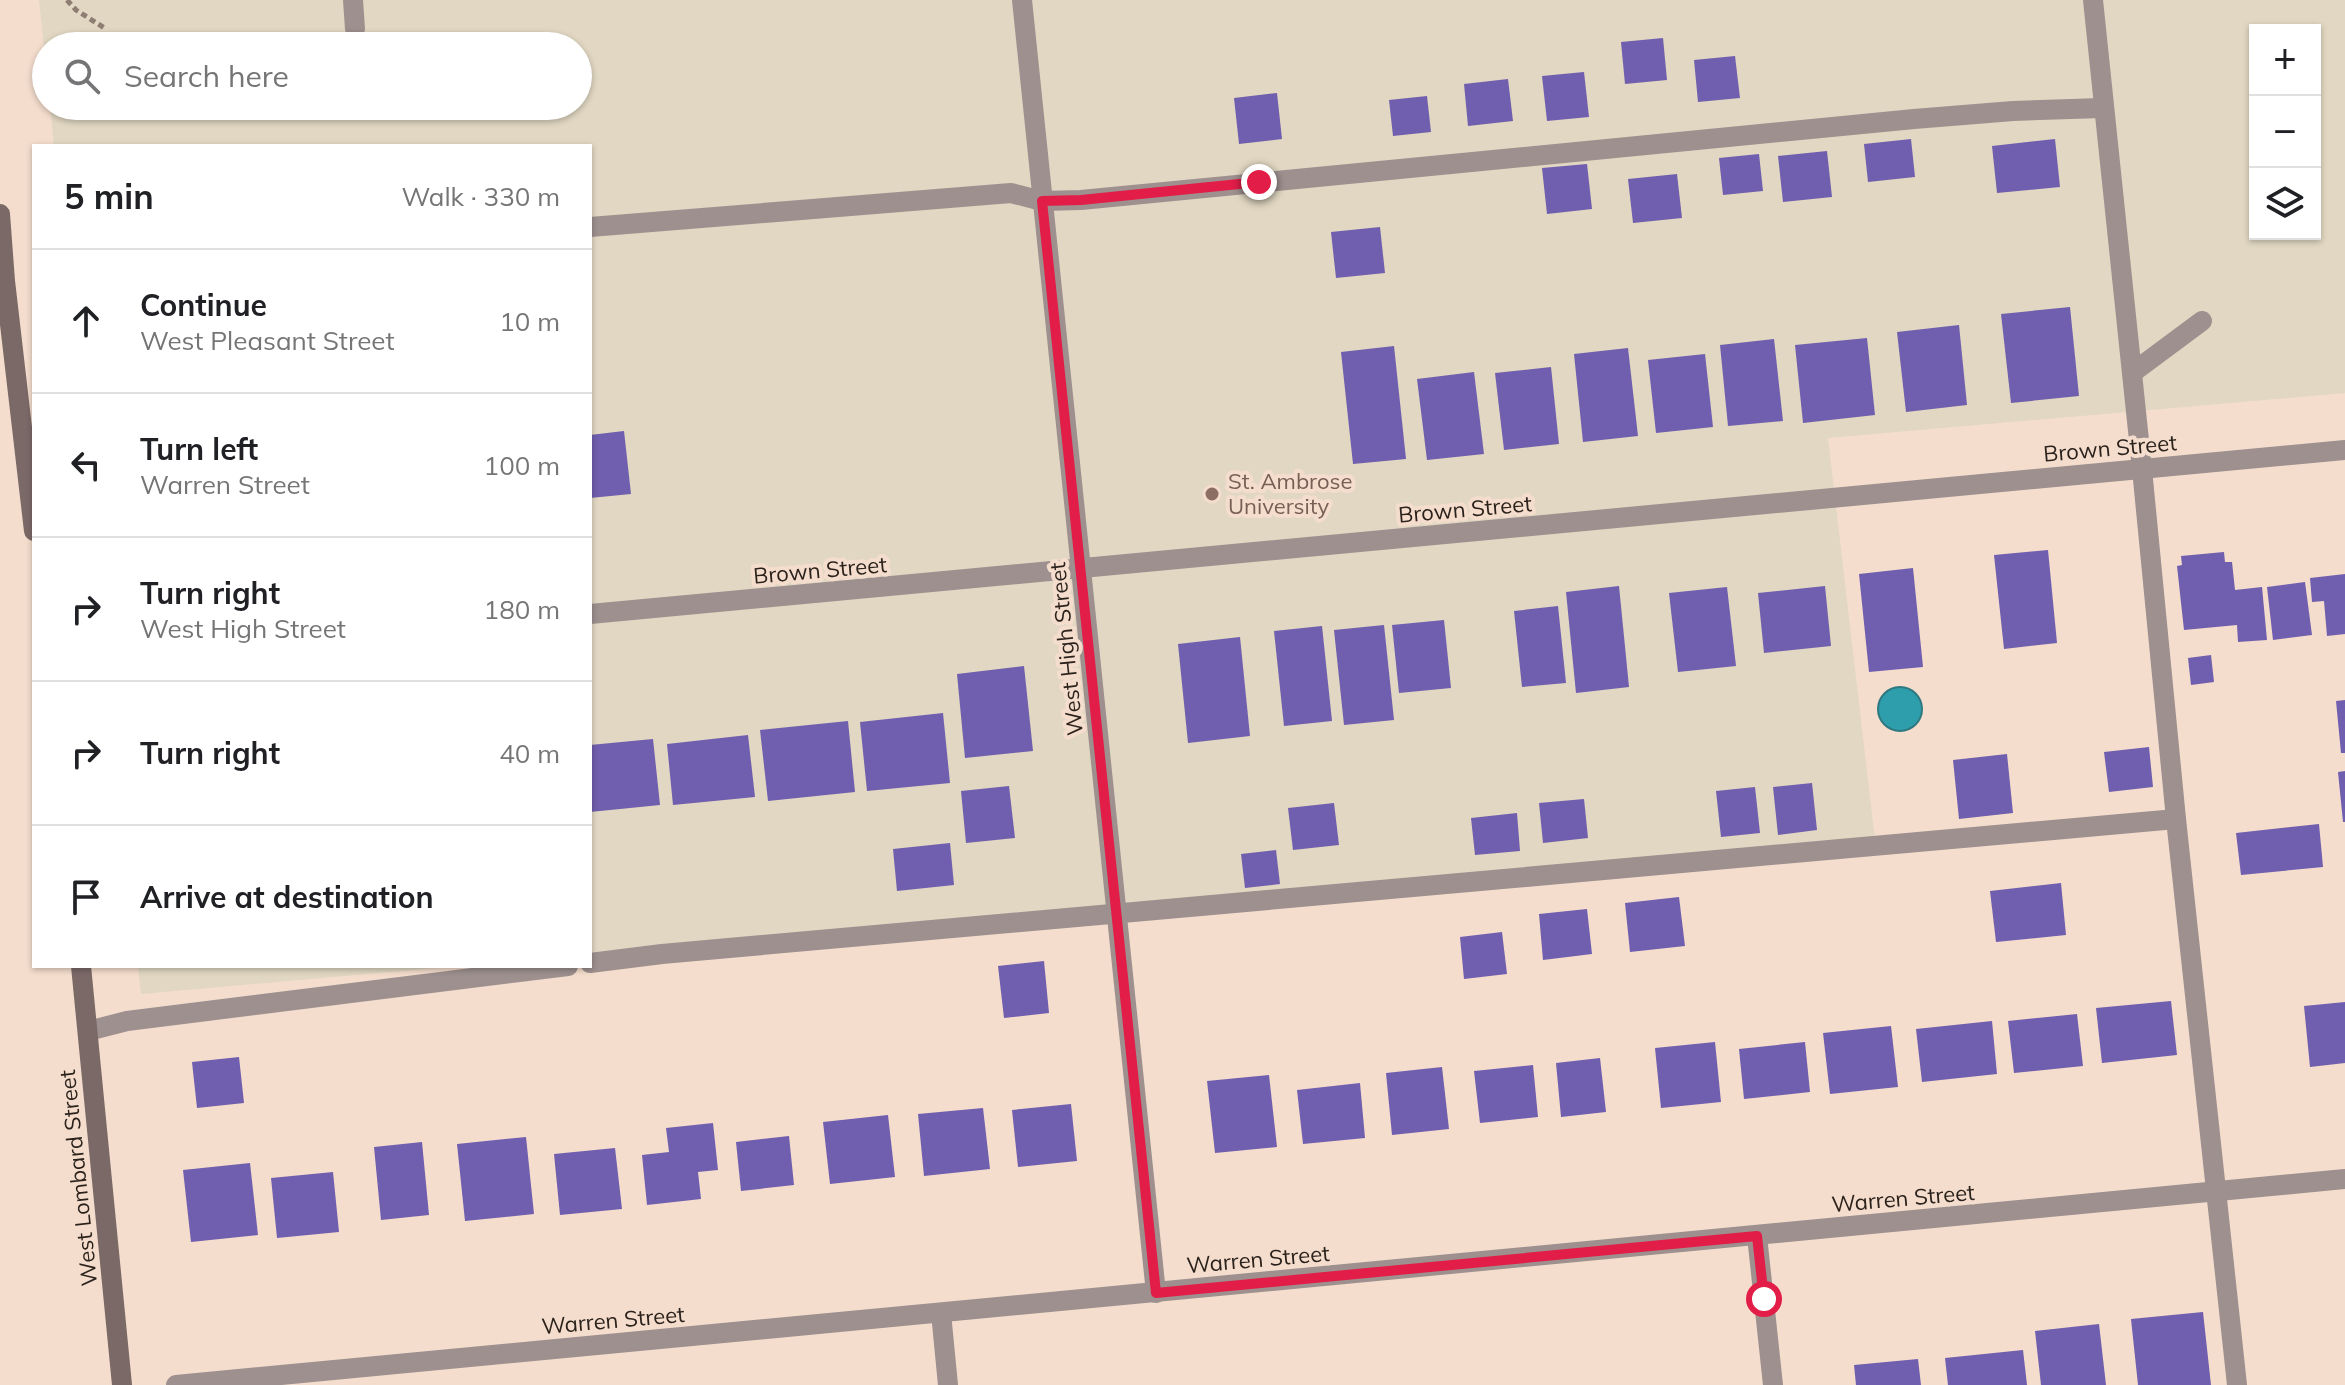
<!DOCTYPE html>
<meta charset="utf-8">
<style>
body{margin:0;font-family:Mulish,sans-serif;background:#f2f2f2;color:#202124}
.controls{position:absolute;right:24px;top:24px;display:grid;overflow:hidden;border-radius:0px;box-shadow:0 2px 6px #0004}
.controls button{width:72px;height:72px;display:grid;place-items:center;padding:0;border:0;border-bottom:2px solid #e0e0e0;background:#fff;color:#202124;font:40px sans-serif}
.stop{position:absolute;width:24px;height:24px;margin:-18px;border:6px solid #e11d48;border-radius:50%;background:#fff}
.stop.end{background:#e11d48;border-color:#fff;box-shadow:0 2px 8px #0008}
.list{margin:0;padding:0;list-style:none}
h2{display:flex;justify-content:space-between;align-items:center;height:104px;margin:0;padding:0 32px;font-size:34px}
h2 small{font-size:26px;font-weight:400;color:#757577}
.list li{display:grid;grid-template-columns:52px 1fr auto;gap:24px;align-items:center;box-sizing:border-box;height:144px;padding:0 32px;border-top:2px solid #e0e0e0}
.list b{display:block;font-size:30px;white-space:nowrap}
.list p{margin:0;font-size:26px;white-space:nowrap;color:#757577}
.list em{font-size:26px;font-style:normal;color:#757577}
.icon{flex:none;width:44px;height:44px;fill:none;stroke:currentColor;stroke-width:2;stroke-linecap:round;stroke-linejoin:round}
.map{position:relative;flex:none;width:2345px;height:1385px;overflow:hidden}
.search{position:absolute;background:#fff;box-shadow:0 2px 6px #0004;left:32px;top:32px;width:560px;height:88px;display:flex;align-items:center;gap:20px;box-sizing:border-box;padding:0 28px;border-radius:44px;color:#757577;font-size:30px}
.panel{position:absolute;background:#fff;box-shadow:0 2px 6px #0004;left:32px;top:144px;width:560px;height:824px;border-radius:0px}
.map>svg:first-child{display:block}
.education{fill:#e1d7c2;fill-rule:evenodd}
.water{fill:#2f9eac;stroke:#2e7981;stroke-width:2}
.building{fill:#705eae}
.lines{fill:none;stroke-linecap:round;stroke-linejoin:round}
.path{stroke:#8d7d72;stroke-width:5;stroke-dasharray:6 4;stroke-linecap:butt}
.lane{stroke:#9d908f;stroke-width:20}
.street{stroke:#9d908f;stroke-width:20}
.secondary{stroke:#7b6967;stroke-width:20}
.route{stroke:#e11d48;stroke-width:10}
.education-dot{fill:#8d6e63;stroke:#f4ddcd;stroke-width:3}
.labels{text-anchor:middle;dominant-baseline:central;stroke-width:8;stroke-linejoin:round;paint-order:stroke}
.street-label{font-size:22px;fill:#2b221c;stroke:#f4ddcd}
.education-label{font-size:22px;fill:#785e54;stroke:#f4ddcd;text-anchor:start}
</style>
<div class="map">
<svg width="2345" height="1385" viewBox="0 0 2345 1385">
<rect width="100%" height="100%" fill="#f4ddcd"/>
<g class="education">
<path d="M39 0H2345V393L1828 438 1875 840 590 954V146H54L50 106H578V46H46V64ZM2255 30H2315V234H2255Z"/>
<polygon points="138,966 459,966 141,994"/>
</g>
<circle class="water" cx="1900" cy="709" r="22"/>
<g class="building">
<polygon points="1663,38 1667,80 1625,84 1621,42"/>
<polygon points="1735,56 1740,98 1698,102 1694,60"/>
<polygon points="1584,72 1589,117 1547,121 1542,76"/>
<polygon points="1508,79 1513,121 1468,126 1464,84"/>
<polygon points="1277,93 1282,139 1239,144 1234,98"/>
<polygon points="1427,96 1431,132 1393,136 1389,100"/>
<polygon points="1911,139 1915,177 1868,182 1864,144"/>
<polygon points="2055,139 2060,187 1997,193 1992,146"/>
<polygon points="1827,151 1832,197 1783,202 1778,156"/>
<polygon points="1759,154 1763,191 1723,195 1719,158"/>
<polygon points="1587,164 1592,209 1547,214 1542,168"/>
<polygon points="1677,174 1682,218 1633,223 1628,179"/>
<polygon points="1380,227 1385,273 1336,278 1331,232"/>
<polygon points="2070,307 2079,396 2011,403 2001,314"/>
<polygon points="1959,325 1967,405 1906,412 1897,332"/>
<polygon points="1867,338 1875,415 1803,423 1795,345"/>
<polygon points="1774,339 1783,421 1728,426 1720,345"/>
<polygon points="1394,346 1406,459 1353,464 1341,352"/>
<polygon points="1628,348 1638,436 1583,442 1574,354"/>
<polygon points="1705,354 1713,427 1656,433 1648,360"/>
<polygon points="1551,367 1559,444 1504,450 1495,373"/>
<polygon points="1474,372 1484,454 1427,460 1417,379"/>
<polygon points="624,431 631,494 590,498 590,435"/>
<polygon points="2048,550 2057,643 2004,649 1994,555"/>
<polygon points="2224,552 2225,562 2232,562 2235,590 2262,587 2267,640 2238,642 2237,625 2184,630 2177,566 2182,565 2181,556"/>
<polygon points="1913,568 1923,667 1869,672 1859,574"/>
<polygon points="2345,574 2345,634 2327,636 2324,601 2312,602 2310,578"/>
<polygon points="2305,582 2312,635 2273,640 2267,587"/>
<polygon points="1619,586 1629,687 1576,693 1566,592"/>
<polygon points="1825,586 1831,646 1764,653 1758,593"/>
<polygon points="1727,587 1736,666 1678,672 1669,593"/>
<polygon points="1558,606 1566,683 1522,687 1514,611"/>
<polygon points="1444,620 1451,688 1399,693 1392,625"/>
<polygon points="1384,625 1394,720 1344,725 1334,630"/>
<polygon points="1322,626 1332,721 1284,726 1274,631"/>
<polygon points="1240,637 1250,736 1188,743 1178,644"/>
<polygon points="2211,655 2214,682 2191,685 2188,658"/>
<polygon points="1024,666 1033,751 965,758 957,674"/>
<polygon points="2345,700 2345,753 2341,753 2336,701"/>
<polygon points="943,713 950,783 867,791 860,722"/>
<polygon points="848,721 855,792 768,801 760,730"/>
<polygon points="748,735 755,797 673,805 667,744"/>
<polygon points="653,739 660,805 590,812 590,745"/>
<polygon points="2149,747 2153,787 2109,792 2104,752"/>
<polygon points="2007,754 2013,813 1959,819 1953,760"/>
<polygon points="2345,771 2345,822 2343,822 2338,772"/>
<polygon points="1812,783 1817,830 1778,835 1773,787"/>
<polygon points="1009,786 1015,838 966,843 961,791"/>
<polygon points="1755,787 1760,833 1721,837 1716,791"/>
<polygon points="1584,799 1588,838 1543,843 1539,803"/>
<polygon points="1334,803 1339,845 1293,850 1288,808"/>
<polygon points="1517,813 1520,851 1475,855 1471,818"/>
<polygon points="2319,824 2323,867 2241,875 2236,833"/>
<polygon points="950,843 954,885 897,891 893,849"/>
<polygon points="1276,850 1280,884 1245,888 1241,854"/>
<polygon points="2061,883 2066,935 1996,942 1990,891"/>
<polygon points="1679,897 1685,946 1630,952 1625,903"/>
<polygon points="1587,909 1592,954 1543,960 1539,914"/>
<polygon points="1502,932 1507,974 1464,979 1460,937"/>
<polygon points="1044,961 1049,1013 1004,1018 998,966"/>
<polygon points="2171,1001 2177,1055 2102,1063 2096,1008"/>
<polygon points="2345,1002 2345,1063 2310,1067 2304,1006"/>
<polygon points="2077,1014 2083,1066 2014,1073 2008,1021"/>
<polygon points="1992,1021 1997,1074 1922,1082 1916,1029"/>
<polygon points="1891,1026 1898,1087 1830,1094 1823,1033"/>
<polygon points="1715,1042 1721,1102 1661,1108 1655,1048"/>
<polygon points="1805,1042 1810,1092 1744,1099 1739,1049"/>
<polygon points="239,1057 244,1103 197,1108 192,1062"/>
<polygon points="1600,1058 1606,1112 1561,1117 1556,1063"/>
<polygon points="1533,1065 1538,1117 1480,1123 1474,1071"/>
<polygon points="1442,1067 1449,1129 1392,1135 1386,1073"/>
<polygon points="1269,1075 1277,1147 1215,1153 1207,1081"/>
<polygon points="1360,1083 1365,1138 1303,1144 1297,1090"/>
<polygon points="1071,1104 1077,1161 1018,1167 1012,1110"/>
<polygon points="983,1108 990,1169 924,1176 918,1114"/>
<polygon points="888,1115 895,1177 830,1184 823,1122"/>
<polygon points="713,1123 718,1170 698,1172 701,1199 647,1205 642,1155 669,1152 666,1128"/>
<polygon points="789,1136 794,1185 741,1191 736,1142"/>
<polygon points="526,1137 534,1214 465,1221 457,1144"/>
<polygon points="422,1142 429,1215 381,1220 374,1147"/>
<polygon points="615,1148 622,1209 560,1215 554,1154"/>
<polygon points="250,1163 258,1235 191,1242 183,1170"/>
<polygon points="333,1172 339,1232 277,1238 271,1178"/>
<polygon points="2203,1312 2211,1385 2138,1385 2131,1319"/>
<polygon points="2099,1324 2106,1385 2041,1385 2035,1331"/>
<polygon points="2023,1350 2027,1385 1948,1385 1945,1358"/>
<polygon points="1918,1359 1921,1385 1856,1385 1854,1365"/>
</g>
<g class="lines">
<polyline class="path" points="67,0 76,10 106,29"/>
<g class="lane">
<polyline points="353,0 355,29"/>
<polyline points="2093,0 2142,469 2176,819 2237,1385"/>
<polyline points="590,227 1011,193 1042,201 1081,200 1914,119 2013,111 2102,108"/>
<polyline points="2132,373 2202,321"/>
<polyline points="590,963 662,954 2176,819"/>
<polyline points="88,1031 127,1021 568,966"/>
</g>
<g class="street">
<polyline points="1022,0 1156,1293"/>
<polyline points="590,614 2345,450"/>
<polyline points="1757,1236 1773,1385"/>
<polyline points="941,1313 948,1385"/>
<polyline points="176,1385 2345,1179"/>
</g>
<g class="secondary">
<polyline points="0,214 5,281 34,531"/>
<polyline points="81,966 122,1385"/>
</g>
</g>
<g class="lines">
<polyline class="route" points="1259,182 1081,200 1042,201 1156,1293 1757,1236 1764,1299"/>
</g>
<circle class="education-dot" cx="1212" cy="494" r="8"/>
<g class="labels">
<g class="street-label">
<text transform="translate(2110 448) rotate(-5)">Brown Street</text>
<text transform="translate(1465 509) rotate(-5)">Brown Street</text>
<text transform="translate(820 570) rotate(-5)">Brown Street</text>
<text transform="translate(1066 649) rotate(-96)">West High Street</text>
<text transform="translate(78 1178) rotate(-96)">West Lombard Street</text>
<text transform="translate(1903 1198) rotate(-5)">Warren Street</text>
<text transform="translate(1258 1259) rotate(-5)">Warren Street</text>
<text transform="translate(613 1320) rotate(-5)">Warren Street</text>
</g>
<g class="education-label">
<text x="1228" y="481">St. Ambrose<tspan x="1228" dy="25">University</tspan></text>
</g>
</g>
</svg>
<div class="controls">
<button>+</button>
<button>−</button>
<button><svg class="icon" aria-label="layers" viewBox="0 0 24 24"><path d="M12 4l9 5-9 5-9-5zM3 14l9 5 9-5"/></svg></button>
</div>
<div class="stop" style="left:1764px;top:1299px"></div>
<div class="stop end" style="left:1259px;top:182px"></div>
<div class="search"><svg class="icon" aria-label="search" viewBox="0 0 24 24"><circle cx="10" cy="10" r="6"/><path d="M15 15l6 6"/></svg>Search here</div>
<section class="panel">
<h2>5 min<small>Walk · 330 m</small></h2>
<ul class="list">
<li><svg class="icon" aria-label="ahead" viewBox="0 0 24 24"><path d="M12 20V5M6 11l6-6 6 6"/></svg><div><b>Continue</b><p>West Pleasant Street</p></div><em>10 m</em></li>
<li><svg class="icon" aria-label="left" viewBox="0 0 24 24"><path d="M17 20v-9H6M10 6l-5 5 5 5"/></svg><div><b>Turn left</b><p>Warren Street</p></div><em>100 m</em></li>
<li><svg class="icon" aria-label="right" viewBox="0 0 24 24"><path d="M7 20v-9h11M14 6l5 5-5 5"/></svg><div><b>Turn right</b><p>West High Street</p></div><em>180 m</em></li>
<li><svg class="icon" aria-label="right" viewBox="0 0 24 24"><path d="M7 20v-9h11M14 6l5 5-5 5"/></svg><div><b>Turn right</b></div><em>40 m</em></li>
<li><svg class="icon" aria-label="arrive" viewBox="0 0 24 24"><path d="M6 21V4h12l-3 4 3 4H6"/></svg><div><b>Arrive at destination</b></div></li>
</ul>
</section>
</div>
